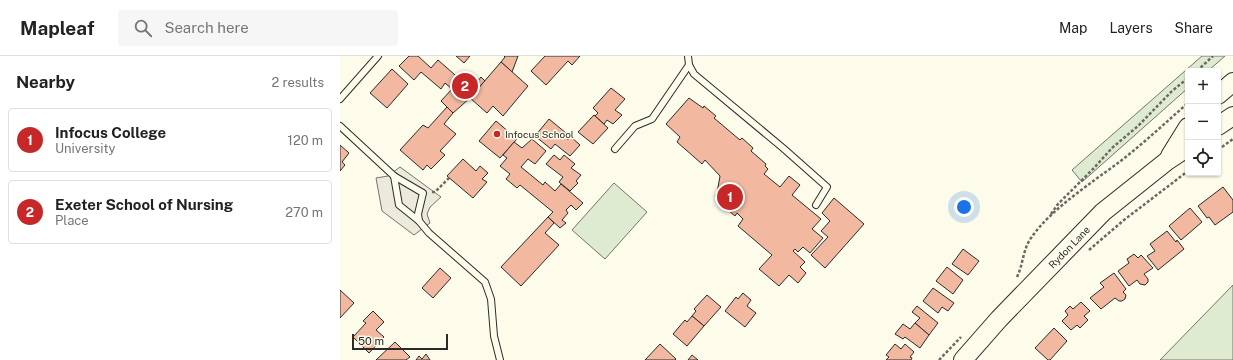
<!DOCTYPE html>
<meta charset="utf-8">
<style>
body{margin:0;font-family:"Public Sans",sans-serif;background:#f6f6f6;color:#222}
.controls{position:absolute;right:12px;top:12px;display:grid;overflow:hidden;border-radius:4px;box-shadow:0 1px 3px #0004}
.controls button{width:36px;height:36px;display:grid;place-items:center;padding:0;border:0;border-bottom:1px solid #e0e0e0;background:#fff;color:#222;font:20px sans-serif}
.scale{position:absolute;left:12px;bottom:10px;width:96px;box-sizing:border-box;padding-left:4px;border:2px solid #2b2b2b;border-top:0;font-size:11px;line-height:14px;white-space:nowrap;color:#2b2b2b;-webkit-text-stroke:3px #fdfbea;paint-order:stroke}
.you{position:absolute;left:624px;top:151px;width:14px;height:14px;margin:-10px;border:3px solid #fff;border-radius:50%;background:#1a73e8;box-shadow:0 0 0 6px #1a73e833}
.badge{display:grid;place-items:center;width:26px;height:26px;border-radius:50%;background:#c62828;color:#fff;font-size:13px;font-weight:700}
.pin{position:absolute;translate:-50% -50%;border:2px solid #fff;box-shadow:0 1px 4px #0006}
.list{margin:0;padding:0;list-style:none}
h2{display:flex;justify-content:space-between;align-items:center;height:52px;margin:0;padding:0 16px;font-size:17px}
h2 small{font-size:13px;font-weight:400;color:#767676}
.list li{display:grid;grid-template-columns:26px 1fr auto;gap:12px;align-items:center;box-sizing:border-box;height:64px;margin:0 8px 8px;padding:0 8px;border:1px solid #e0e0e0;border-radius:4px}
.list b{display:block;font-size:15px;white-space:nowrap}
.list p{margin:0;font-size:13px;white-space:nowrap;color:#767676}
.list em{font-size:13px;font-style:normal;color:#767676}
.icon{flex:none;width:22px;height:22px;fill:none;stroke:currentColor;stroke-width:2;stroke-linecap:round;stroke-linejoin:round}
.map{position:relative;flex:none;width:893px;height:304px;overflow:hidden}
header{display:flex;align-items:center;gap:24px;box-sizing:border-box;height:56px;padding:0 20px;background:#fff;border-bottom:1px solid #e0e0e0}
header strong{font-size:19px}
nav{display:flex;gap:22px;margin-inline-start:auto;font-size:14px}
.search{width:280px;height:36px;background:#f6f6f6;display:flex;align-items:center;gap:10px;box-sizing:border-box;padding:0 14px;border-radius:4px;color:#767676;font-size:15px}
main{display:flex}
aside{flex:1;background:#fff}
.map>svg:first-child{display:block}
.green{fill:#deebd1;stroke:#74746e}
.parking{fill:#eceadb;stroke:#74746e}
.building{fill:#f2b8a0;stroke:#2b2b2b}
.lines{fill:none;stroke-linecap:round;stroke-linejoin:round}
.lane-casing{stroke:#2b2b2b;stroke-width:8}
.primary-casing{stroke:#2b2b2b;stroke-width:20}
.path{stroke:#6a6964;stroke-width:2.5;stroke-dasharray:3 2;stroke-linecap:butt}
.lane{stroke:#fdfbea;stroke-width:6}
.primary{stroke:#fdfbea;stroke-width:18}
.poi-dot{fill:#c62828;stroke:#fdfbea;stroke-width:1.5}
.labels{text-anchor:middle;dominant-baseline:central;stroke-width:3;stroke-linejoin:round;paint-order:stroke}
.poi-label{font-size:10px;fill:#2b2b2b;stroke:#fdfbea;text-anchor:start}
.street-label{font-size:10px;fill:#2b2b2b;stroke:#fdfbea}
</style>
<header>
<strong>Mapleaf</strong>
<div class="search"><svg class="icon" aria-label="search" viewBox="0 0 24 24"><circle cx="10" cy="10" r="6"/><path d="M15 15l6 6"/></svg>Search here</div>
<nav><a>Map</a><a>Layers</a><a>Share</a></nav>
</header>
<main>
<aside>
<h2>Nearby<small>2 results</small></h2>
<ul class="list">
<li><span class="badge">1</span><div><b>Infocus College</b><p>University</p></div><em>120 m</em></li>
<li><span class="badge">2</span><div><b>Exeter School of Nursing</b><p>Place</p></div><em>270 m</em></li>
</ul>
</aside>
<div class="map">
<svg width="893" height="304" viewBox="0 0 893 304">
<rect width="100%" height="100%" fill="#fdfbea"/>
<g class="green">
<polygon points="862,0 885,0 868,15 848,15 848,32 742,126 732,114"/>
<polygon points="274,127 307,156 265,203 232,174"/>
<polygon points="893,229 893,304 820,304"/>
</g>
<polygon class="parking" points="60,111 101,141 90,151 87,158 90,167 74,179 42,155 36,122 48,120"/>
<g class="building">
<polygon points="69,0 78,0 91,12 98,4 123,26 130,20 137,26 141,21 145,25 130,42 113,57 101,45 112,33 105,27 101,33 81,16 74,24 59,10"/>
<polygon points="116,0 130,0 124,7"/>
<polygon points="164,0 178,0 172,16 161,6 165,1"/>
<polygon points="205,0 240,0 232,9 228,5 206,29 191,15"/>
<polygon points="161,6 188,30 163,60 153,50 147,57 130,42"/>
<polygon points="52,13 68,28 47,52 30,37"/>
<polygon points="271,32 285,43 275,54 282,59 273,68 267,64 264,68 255,60 258,57 253,52"/>
<polygon points="349,42 363,52 364,50 376,60 374,62 400,84 402,82 413,92 411,95 426,108 425,110 428,113 424,118 440,131 449,120 460,129 452,139 481,163 472,173 483,182 470,197 463,191 458,196 455,193 453,195 465,206 460,211 466,217 458,227 449,219 439,230 419,213 432,199 398,170 403,163 397,157 395,160 381,148 382,145 375,140 377,137 380,120 365,104 362,108 337,86 340,81 326,68"/>
<polygon points="107,51 113,57 104,68 116,78 100,95 105,99 91,113 87,109 83,114 60,94 83,69 88,72"/>
<polygon points="254,59 268,72 253,88 238,76"/>
<polygon points="209,63 226,77 224,80 228,84 231,81 240,89 230,100 215,88 211,93 195,80"/>
<polygon points="156,65 177,83 160,102 139,85"/>
<polygon points="192,83 206,95 195,108 188,103 181,111 203,129 205,126 215,135 221,128 243,147 236,154 231,149 226,154 228,157 222,164 226,167 220,172 208,161 213,156 180,129 177,132 166,123 170,118 160,110 167,102 163,99 174,86 182,92"/>
<polygon points="0,89 9,97 2,106 5,109 0,115"/>
<polygon points="214,99 220,104 224,99 235,108 231,112 241,119 236,125 238,127 230,135 219,126 223,121 206,108"/>
<polygon points="123,103 136,115 140,110 148,117 142,123 147,126 133,142 107,120"/>
<polygon points="883,131 893,144 893,156 875,169 869,161 867,162 858,150"/>
<polygon points="494,142 524,168 485,212 471,199 488,181 481,175 490,165 482,157"/>
<polygon points="850,152 862,166 841,184 829,170"/>
<polygon points="208,161 214,167 205,177 219,189 181,230 161,211"/>
<polygon points="827,175 836,186 837,184 844,193 818,214 807,200 815,195 810,188"/>
<polygon points="623,193 639,205 628,219 612,208"/>
<polygon points="794,198 798,202 801,199 813,212 804,218 808,223 808,226 805,229 800,228 797,224 789,230 778,215 789,207 787,203"/>
<polygon points="607,211 623,224 613,238 596,225"/>
<polygon points="100,212 111,222 93,242 82,232"/>
<polygon points="774,217 786,233 783,236 786,239 785,243 782,245 779,245 775,242 761,253 750,242 764,231 760,227"/>
<polygon points="593,232 614,247 608,255 602,251 598,257 583,245"/>
<polygon points="0,234 14,247 0,262"/>
<polygon points="403,237 411,244 407,250 416,257 405,271 385,255 396,241 398,243"/>
<polygon points="367,239 381,251 364,270 352,260 356,255 354,253"/>
<polygon points="741,246 750,255 744,260 748,264 740,272 737,269 731,274 722,265 728,259 725,255 730,250 733,253"/>
<polygon points="577,250 598,267 589,279 575,267 580,262 572,256"/>
<polygon points="33,255 44,266 36,274 44,281 29,297 13,281 26,267 23,265"/>
<polygon points="352,260 364,270 347,290 333,278 345,264 347,266"/>
<polygon points="575,267 589,279 580,292 565,281 563,283 555,278 563,268 570,273"/>
<polygon points="714,272 727,285 710,304 708,304 695,292"/>
<polygon points="55,286 70,301 66,304 36,304"/>
<polygon points="320,288 336,303 335,304 305,304"/>
<polygon points="555,288 561,293 565,288 574,296 570,301 572,302 571,304 546,304 549,301 546,299"/>
<polygon points="86,298 90,304 76,304 79,300 82,303"/>
<polygon points="352,299 358,304 348,304"/>
</g>
<g class="lines">
<g class="lane-casing">
<g id="lane">
<polyline points="348,0 349,9 354,18 443,92 487,131 476,149"/>
<polyline points="0,43 38,0"/>
<polyline points="0,70 54,120 83,137 78,158 79,165 89,177 145,226 151,243 154,280 160,304"/>
<polyline points="275,93 295,70 312,63 349,9"/>
<polyline points="54,120 59,149 79,165"/>
</g>
</g>
<g class="primary-casing">
<g id="primary">
<polyline points="878,39 893,26"/>
<polyline points="878,70 893,60"/>
<polyline points="830,100 848,71"/>
<polyline points="623,304 659,263 763,156 827,105 848,91"/>
</g>
</g>
<g class="path">
<polyline points="857,15 873,0"/>
<polyline points="878,94 893,83"/>
<polyline points="92,136 95,136 109,122"/>
<polyline points="711,158 718,148 754,112 772,92 798,70 832,35 848,22"/>
<polyline points="749,194 784,164 848,115"/>
<path d="M677 221C683 209 683 193 691 182 710 154 751 127 778 107 803 88 825 67 848 47"/>
<polyline points="599,304 621,281"/>
</g>
<use href="#lane" class="lane"/>
<use href="#primary" class="primary"/>
</g>
<circle class="poi-dot" cx="157" cy="78" r="4"/>
<g class="labels">
<g class="poi-label">
<text x="165" y="78">Infocus School</text>
</g>
<g class="street-label">
<text transform="translate(729 191) rotate(-46)">Rydon Lane</text>
</g>
</g>
</svg>
<div class="controls">
<button>+</button>
<button>−</button>
<button><svg class="icon" aria-label="locate" viewBox="0 0 24 24"><circle cx="12" cy="12" r="6"/><path d="M12 2v4M12 18v4M2 12h4M18 12h4"/></svg></button>
</div>
<div class="scale">50 m</div>
<div class="you"></div>
<div class="pin badge" style="left:390px;top:141px">1</div>
<div class="pin badge" style="left:125px;top:30px">2</div>
</div>
</main>
